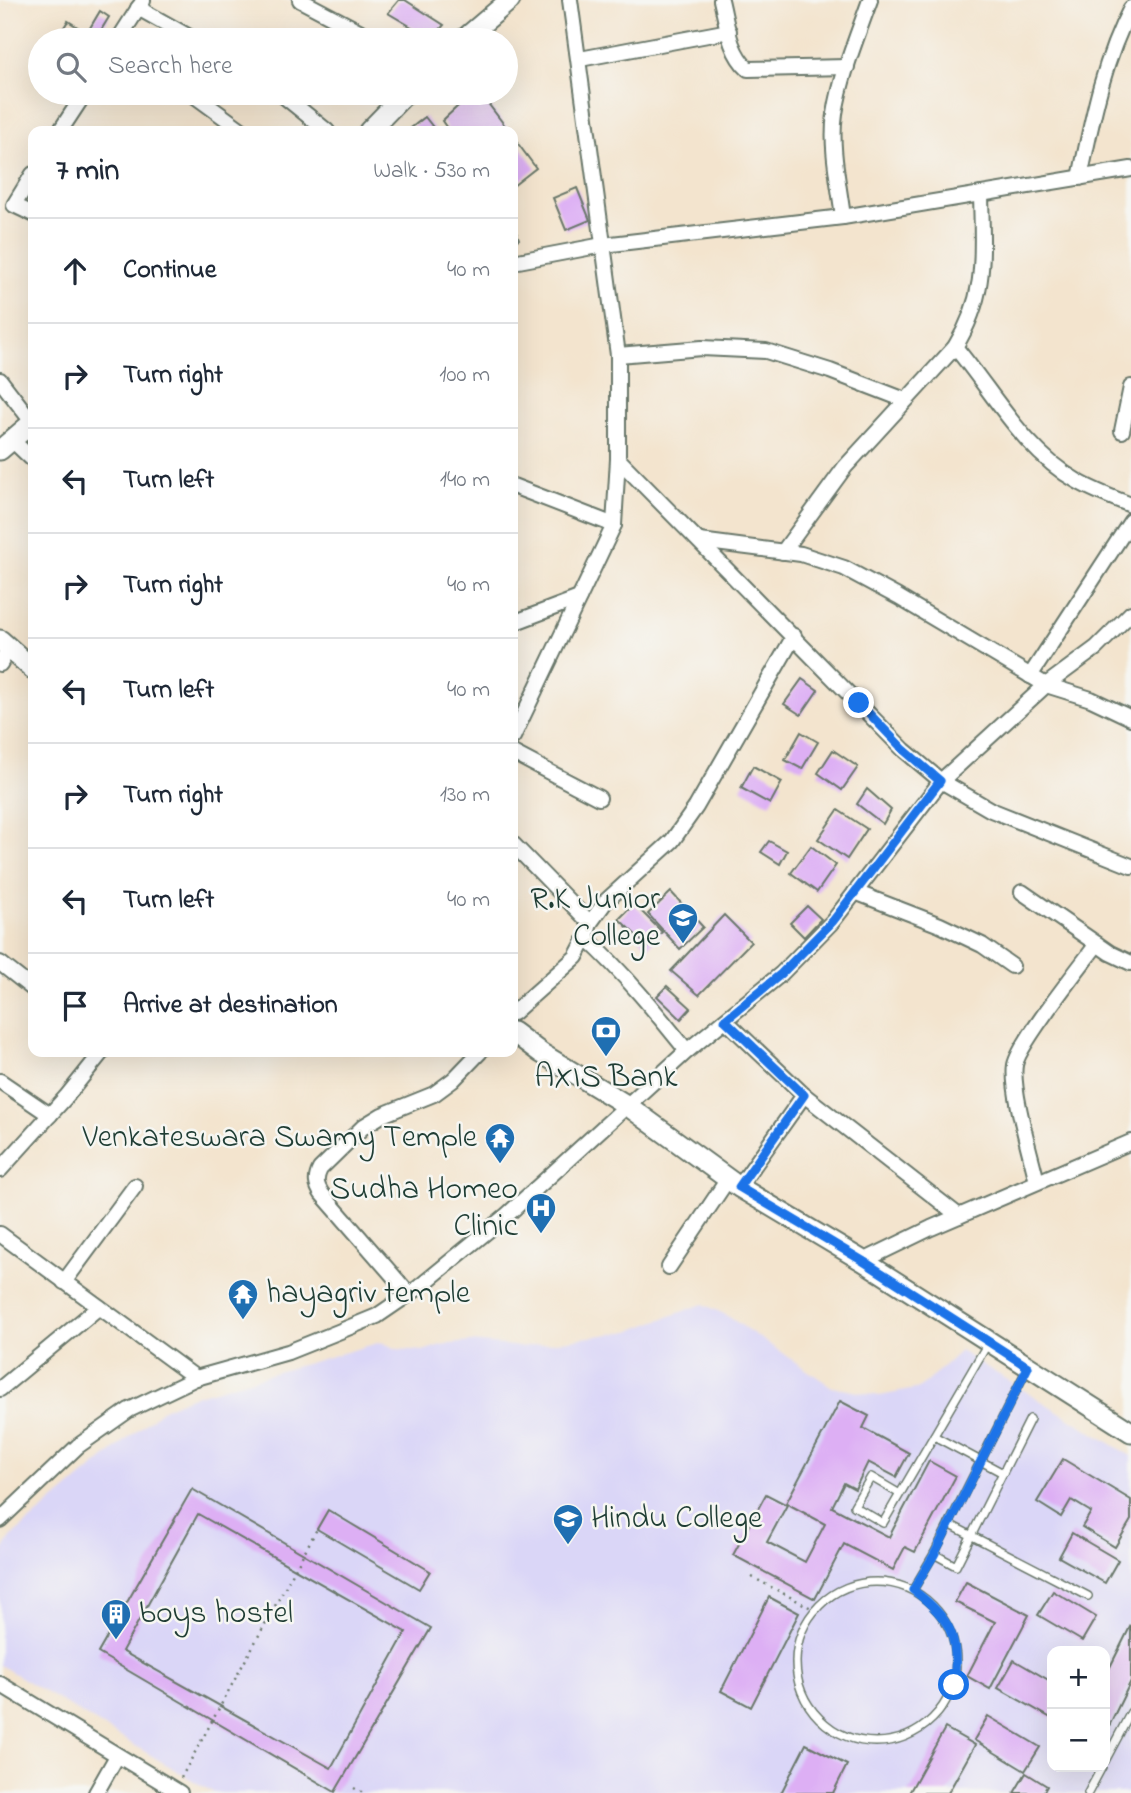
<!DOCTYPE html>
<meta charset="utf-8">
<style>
body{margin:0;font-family:"Indie Flower",sans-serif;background:#f6f6f7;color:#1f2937}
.controls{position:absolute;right:21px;bottom:21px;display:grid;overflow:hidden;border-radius:14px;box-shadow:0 7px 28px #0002}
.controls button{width:63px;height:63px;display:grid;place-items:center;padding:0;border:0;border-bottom:2px solid #e0e1e3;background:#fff;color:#1f2937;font:35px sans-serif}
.stop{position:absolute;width:21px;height:21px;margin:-16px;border:5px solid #1a73e8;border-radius:50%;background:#fff}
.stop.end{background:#1a73e8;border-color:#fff;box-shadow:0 2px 7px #0008}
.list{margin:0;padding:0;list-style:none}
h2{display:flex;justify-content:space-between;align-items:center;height:91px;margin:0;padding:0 28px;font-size:30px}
h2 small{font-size:23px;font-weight:400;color:#747a83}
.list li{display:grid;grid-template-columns:46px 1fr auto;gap:21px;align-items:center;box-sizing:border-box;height:105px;padding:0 28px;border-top:2px solid #e0e1e3}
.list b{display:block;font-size:26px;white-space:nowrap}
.list em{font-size:23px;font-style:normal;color:#747a83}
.icon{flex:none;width:38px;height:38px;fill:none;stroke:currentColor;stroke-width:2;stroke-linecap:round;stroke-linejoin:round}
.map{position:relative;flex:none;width:1131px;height:1793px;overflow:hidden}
.search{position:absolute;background:#fff;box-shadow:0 7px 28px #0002;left:28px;top:28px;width:490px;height:77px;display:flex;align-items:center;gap:18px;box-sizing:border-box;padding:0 24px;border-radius:38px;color:#747a83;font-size:26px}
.panel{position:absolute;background:#fff;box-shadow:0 7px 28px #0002;left:28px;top:126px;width:490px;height:931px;border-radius:14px}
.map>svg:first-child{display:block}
.built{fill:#dad6f7;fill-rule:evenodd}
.building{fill:#ddaff4;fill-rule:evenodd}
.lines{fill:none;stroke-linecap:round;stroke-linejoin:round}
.lane-casing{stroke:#69776a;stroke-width:10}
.street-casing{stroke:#69776a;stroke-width:18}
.secondary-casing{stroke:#69776a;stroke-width:23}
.path{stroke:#69776a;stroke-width:2.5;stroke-dasharray:2 5;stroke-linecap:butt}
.lane{stroke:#fff;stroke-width:7}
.street{stroke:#fff;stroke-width:14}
.secondary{stroke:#fff;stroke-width:19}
.route{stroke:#1a73e8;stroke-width:9}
.labels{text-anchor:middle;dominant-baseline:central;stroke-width:5;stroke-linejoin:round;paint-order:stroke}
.poi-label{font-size:32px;fill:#1f3d34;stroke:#f6f6f2;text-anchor:end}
</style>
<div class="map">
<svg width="1131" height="1793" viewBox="0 0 1131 1793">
<rect width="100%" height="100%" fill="#f6f6f2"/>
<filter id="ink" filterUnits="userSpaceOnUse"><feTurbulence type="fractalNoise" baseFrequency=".0143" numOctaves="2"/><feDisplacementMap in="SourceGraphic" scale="14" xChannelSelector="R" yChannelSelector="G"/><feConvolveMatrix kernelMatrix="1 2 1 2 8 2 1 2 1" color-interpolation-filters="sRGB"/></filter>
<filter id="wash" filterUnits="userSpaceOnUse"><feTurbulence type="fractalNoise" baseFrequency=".00686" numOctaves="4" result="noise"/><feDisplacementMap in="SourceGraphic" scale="28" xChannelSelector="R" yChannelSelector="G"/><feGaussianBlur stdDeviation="1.57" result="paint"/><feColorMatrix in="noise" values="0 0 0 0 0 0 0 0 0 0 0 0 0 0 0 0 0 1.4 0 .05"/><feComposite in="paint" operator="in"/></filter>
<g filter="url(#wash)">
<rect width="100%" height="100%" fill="#f3e4ce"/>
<path class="built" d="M703 1304 726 1315 832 1387 880 1396 920 1388 960 1351 1131 1456V1793H214L0 1665V1555L11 1537 163 1409 187 1398 381 1342 397 1349 423 1351 441 1345 471 1342 522 1347 630 1331ZM1052 1651H1105V1767H1052Z"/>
<g id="blocks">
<g class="building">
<polygon points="399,0 405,0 444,25 432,39 388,13"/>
<polygon points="100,11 109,17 95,40 75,40 61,32 68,21 87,33"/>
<polygon points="472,93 480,93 509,131 449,131 442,121"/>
<polygon points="425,117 436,131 413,131 411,128"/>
<polygon points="513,137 536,168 513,186"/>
<polygon points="577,188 590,220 566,230 553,198"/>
<polygon points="513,223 519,239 513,242"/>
<polygon points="802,679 818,690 801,715 784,704"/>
<polygon points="801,732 818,742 802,769 785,760"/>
<polygon points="833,750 858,767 842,790 818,773"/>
<polygon points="753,766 782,782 770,804 741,788"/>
<polygon points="867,789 891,810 883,824 857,804"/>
<polygon points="838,810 867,829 847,859 818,839"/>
<polygon points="769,841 787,851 780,864 761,852"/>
<polygon points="811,846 836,865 817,892 791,873"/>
<polygon points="671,892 703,927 680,949 648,914"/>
<polygon points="634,904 662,932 648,947 619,919"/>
<polygon points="807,906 821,919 804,937 790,923"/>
<polygon points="724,915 751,942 699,995 671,971"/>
<polygon points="667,986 691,1008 681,1019 657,996"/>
<polygon points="840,1401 869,1416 863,1428 909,1453 896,1477 868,1462 855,1489 844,1483 832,1507 889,1537 929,1461 956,1476 915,1552 905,1547 893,1570 844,1544 815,1599 733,1555 766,1494 787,1505 767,1542 805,1562 825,1524 786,1503"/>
<polygon points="1063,1459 1131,1500 1131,1520 1115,1547 1082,1527 1091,1512 1071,1500 1061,1517 1037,1502"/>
<path d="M192 1489 431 1628 335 1792 98 1653ZM198 1514 406 1632 331 1768 122 1651Z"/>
<polygon points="328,1510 430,1571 419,1589 317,1529"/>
<polygon points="1072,1533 1118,1560 1105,1583 1059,1557"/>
<polygon points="966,1582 1029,1615 990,1689 967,1676 995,1622 955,1602"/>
<polygon points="1053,1591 1096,1617 1082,1641 1038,1615"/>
<polygon points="769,1597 799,1613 751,1707 721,1691"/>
<polygon points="1131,1625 1131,1681 1105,1734 1105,1664 1110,1667"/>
<polygon points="1014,1660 1052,1682 1051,1718 998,1688"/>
<polygon points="988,1716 1040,1747 1025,1771 974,1740"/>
<polygon points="945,1728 975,1745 948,1793 909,1793"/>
<polygon points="806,1744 847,1765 833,1793 781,1793"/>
<polygon points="1026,1773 1047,1786 1043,1793 1014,1793"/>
</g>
</g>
</g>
<g filter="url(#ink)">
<use href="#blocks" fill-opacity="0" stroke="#69776a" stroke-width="2"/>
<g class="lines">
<g class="lane-casing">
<g id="lane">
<polyline points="1028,1367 934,1554 956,1566 1030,1419"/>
<polyline points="934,1436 1003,1473"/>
<polyline points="900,1494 871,1477 854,1506 883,1523 988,1343"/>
<polyline points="949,1524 1088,1596"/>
<circle cx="876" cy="1662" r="80"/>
<polyline points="913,1590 934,1554"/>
<polyline points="1105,1761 1131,1712"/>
<polyline points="1088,1793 1102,1767"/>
</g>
</g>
<g class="street-casing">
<g id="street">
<polyline points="300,0 376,40"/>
<polyline points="570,0 618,355 618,459 904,750 941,781 991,810 1131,866"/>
<path d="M721 0C727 24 729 52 748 69L847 67"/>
<polyline points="138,8 195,40"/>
<polyline points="118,40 143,1"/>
<polyline points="580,59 729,31"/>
<polyline points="191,93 243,131"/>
<polyline points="280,93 327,131"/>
<polyline points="60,131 85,93"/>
<polyline points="33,174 14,205 33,214"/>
<path d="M1080 178C1092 120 1103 61 1131 8"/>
<path d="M843 217C839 184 830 147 835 114 841 75 857 37 870 0"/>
<polyline points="513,262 603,245 843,217 1131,169"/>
<path d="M955 347C993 392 1024 451 1077 481 1094 491 1113 498 1131 505"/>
<polyline points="618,355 702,348 766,351 830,371 905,400"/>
<polyline points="0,380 33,423"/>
<polyline points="1122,431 1131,387"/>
<polyline points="13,441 33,460"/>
<polyline points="513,486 614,525"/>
<polyline points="700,541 801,554 844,568 898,597 1046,685 1091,699 1131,718"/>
<path d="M783 552 845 467 955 347C988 294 982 253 981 194"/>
<polyline points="513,623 579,598"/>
<polyline points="0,664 9,648"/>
<polyline points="1030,676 1131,521"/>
<polyline points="513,737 614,525 618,459"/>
<polyline points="513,753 599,798"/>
<polyline points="513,844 590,923"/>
<polyline points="855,892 940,925 982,945 1012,966"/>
<polyline points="1022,892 1110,953 1131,963"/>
<path d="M586 938C624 973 655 1011 687 1051"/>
<polyline points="0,963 33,989"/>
<polyline points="513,1013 576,957 586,938 590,923 606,901 672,841 696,807 794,636"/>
<polyline points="725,1020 804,1095 959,1216"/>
<polyline points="0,1081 50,1115"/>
<polyline points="0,1170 66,1097 102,1052"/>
<path d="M1037 1182C1031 1155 1011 1090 1015 1065 1019 1043 1080 967 1097 944"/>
<polyline points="739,1187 804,1095"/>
<polyline points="0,1234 196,1378"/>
<polyline points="863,1261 931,1228 1131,1142"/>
<polyline points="669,1267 728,1179"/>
<polyline points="64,1282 135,1186"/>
<path d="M409 1294 322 1194C316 1185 315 1179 320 1169L364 1126 382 1115 434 1094 453 1080 480 1052"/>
<polyline points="0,1389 99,1307"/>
<polyline points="0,1520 78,1446 129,1410 196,1378 288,1352 338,1332 377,1316 418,1288 507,1215 687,1051 781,974 833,921 941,781 1046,685 1096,648 1131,613"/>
<polyline points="0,1684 180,1793"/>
<polyline points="96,1793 117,1756"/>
</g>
</g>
<g class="secondary-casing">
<g id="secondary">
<polyline points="463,40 510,0"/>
<polyline points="369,131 406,93"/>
<polyline points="0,450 33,422"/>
<polyline points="0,640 33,669"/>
<polyline points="513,1032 541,1053 628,1106 739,1187 863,1261 1131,1432"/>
</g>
</g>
<g class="path">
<polyline points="752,1577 815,1610"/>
<polyline points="181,1778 317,1529"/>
<polyline points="354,1788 363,1793"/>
</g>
<use href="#lane" class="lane"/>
<use href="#street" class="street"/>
<use href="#secondary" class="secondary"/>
</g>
</g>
<g class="lines" filter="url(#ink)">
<path class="route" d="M859 703 904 750 940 781 833 921 781 974 725 1020 804 1095 739 1187 863 1261 1028 1367 934 1555 913 1590C952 1619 959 1637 954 1685"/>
</g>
<defs>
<g id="university-pin" transform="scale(1.575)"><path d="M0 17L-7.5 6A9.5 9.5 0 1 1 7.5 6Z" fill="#1f6fb2" stroke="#f6f6f2"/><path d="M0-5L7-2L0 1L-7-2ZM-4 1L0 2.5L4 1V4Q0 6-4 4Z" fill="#fff"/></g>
<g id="bank-pin" transform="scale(1.575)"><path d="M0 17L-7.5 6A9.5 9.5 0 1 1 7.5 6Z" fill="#1f6fb2" stroke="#f6f6f2"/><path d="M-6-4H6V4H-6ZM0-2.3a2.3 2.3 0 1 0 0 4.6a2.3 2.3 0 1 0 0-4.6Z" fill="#fff"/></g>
<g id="temple-pin" transform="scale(1.575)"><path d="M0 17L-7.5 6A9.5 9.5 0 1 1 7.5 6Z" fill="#1f6fb2" stroke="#f6f6f2"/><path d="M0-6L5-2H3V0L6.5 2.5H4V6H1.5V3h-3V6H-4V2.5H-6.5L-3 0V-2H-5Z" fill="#fff"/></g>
<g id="hospital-pin" transform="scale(1.575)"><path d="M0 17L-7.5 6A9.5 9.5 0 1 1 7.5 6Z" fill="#1f6fb2" stroke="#f6f6f2"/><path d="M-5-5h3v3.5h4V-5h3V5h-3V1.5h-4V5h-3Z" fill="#fff"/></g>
<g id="building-pin" transform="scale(1.575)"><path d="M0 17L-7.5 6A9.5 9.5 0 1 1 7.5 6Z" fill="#1f6fb2" stroke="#f6f6f2"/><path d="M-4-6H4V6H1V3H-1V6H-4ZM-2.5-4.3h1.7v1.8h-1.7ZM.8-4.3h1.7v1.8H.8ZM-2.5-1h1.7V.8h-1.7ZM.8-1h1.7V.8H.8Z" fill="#fff"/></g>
</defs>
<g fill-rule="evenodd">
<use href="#university-pin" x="683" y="918"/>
<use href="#bank-pin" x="606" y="1031"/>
<use href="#temple-pin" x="500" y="1138"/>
<use href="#hospital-pin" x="541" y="1208"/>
<use href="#temple-pin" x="243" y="1294"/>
<use href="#university-pin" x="568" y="1519"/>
<use href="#building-pin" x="116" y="1614"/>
</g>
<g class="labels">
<g class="poi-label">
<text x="660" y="900">R.K Junior<tspan x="660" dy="37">College</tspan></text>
<text x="606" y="1078" text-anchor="middle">AXIS Bank</text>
<text x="477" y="1138">Venkateswara Swamy Temple</text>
<text x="518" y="1190">Sudha Homeo<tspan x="518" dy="37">Clinic</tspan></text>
<text x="266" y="1294" text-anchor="start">hayagriv temple</text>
<text x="591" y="1519" text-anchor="start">Hindu College</text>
<text x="139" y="1614" text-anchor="start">boys hostel</text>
</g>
</g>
</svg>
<div class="controls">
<button>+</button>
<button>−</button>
</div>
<div class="stop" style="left:954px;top:1685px"></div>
<div class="stop end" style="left:859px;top:703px"></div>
<div class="search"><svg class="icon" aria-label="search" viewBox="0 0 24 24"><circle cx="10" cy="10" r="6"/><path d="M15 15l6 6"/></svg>Search here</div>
<section class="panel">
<h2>7 min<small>Walk · 530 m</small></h2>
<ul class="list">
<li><svg class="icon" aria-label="ahead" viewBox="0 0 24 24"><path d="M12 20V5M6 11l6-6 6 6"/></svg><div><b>Continue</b></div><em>40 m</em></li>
<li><svg class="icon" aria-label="right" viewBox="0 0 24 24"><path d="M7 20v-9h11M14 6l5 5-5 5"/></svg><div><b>Turn right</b></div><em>100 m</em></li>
<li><svg class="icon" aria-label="left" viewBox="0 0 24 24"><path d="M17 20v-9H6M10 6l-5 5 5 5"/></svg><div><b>Turn left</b></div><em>140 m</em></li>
<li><svg class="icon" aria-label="right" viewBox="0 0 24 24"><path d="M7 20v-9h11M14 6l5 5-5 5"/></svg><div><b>Turn right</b></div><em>40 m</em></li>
<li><svg class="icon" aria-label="left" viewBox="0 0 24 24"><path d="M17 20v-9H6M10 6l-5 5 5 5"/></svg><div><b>Turn left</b></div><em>40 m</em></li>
<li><svg class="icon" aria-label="right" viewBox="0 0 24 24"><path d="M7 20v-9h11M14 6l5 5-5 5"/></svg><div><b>Turn right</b></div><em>130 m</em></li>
<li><svg class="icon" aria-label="left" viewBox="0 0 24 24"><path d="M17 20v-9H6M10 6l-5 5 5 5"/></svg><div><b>Turn left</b></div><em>40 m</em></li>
<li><svg class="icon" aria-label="arrive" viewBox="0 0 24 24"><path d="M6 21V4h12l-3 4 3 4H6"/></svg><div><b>Arrive at destination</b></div></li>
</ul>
</section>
</div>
